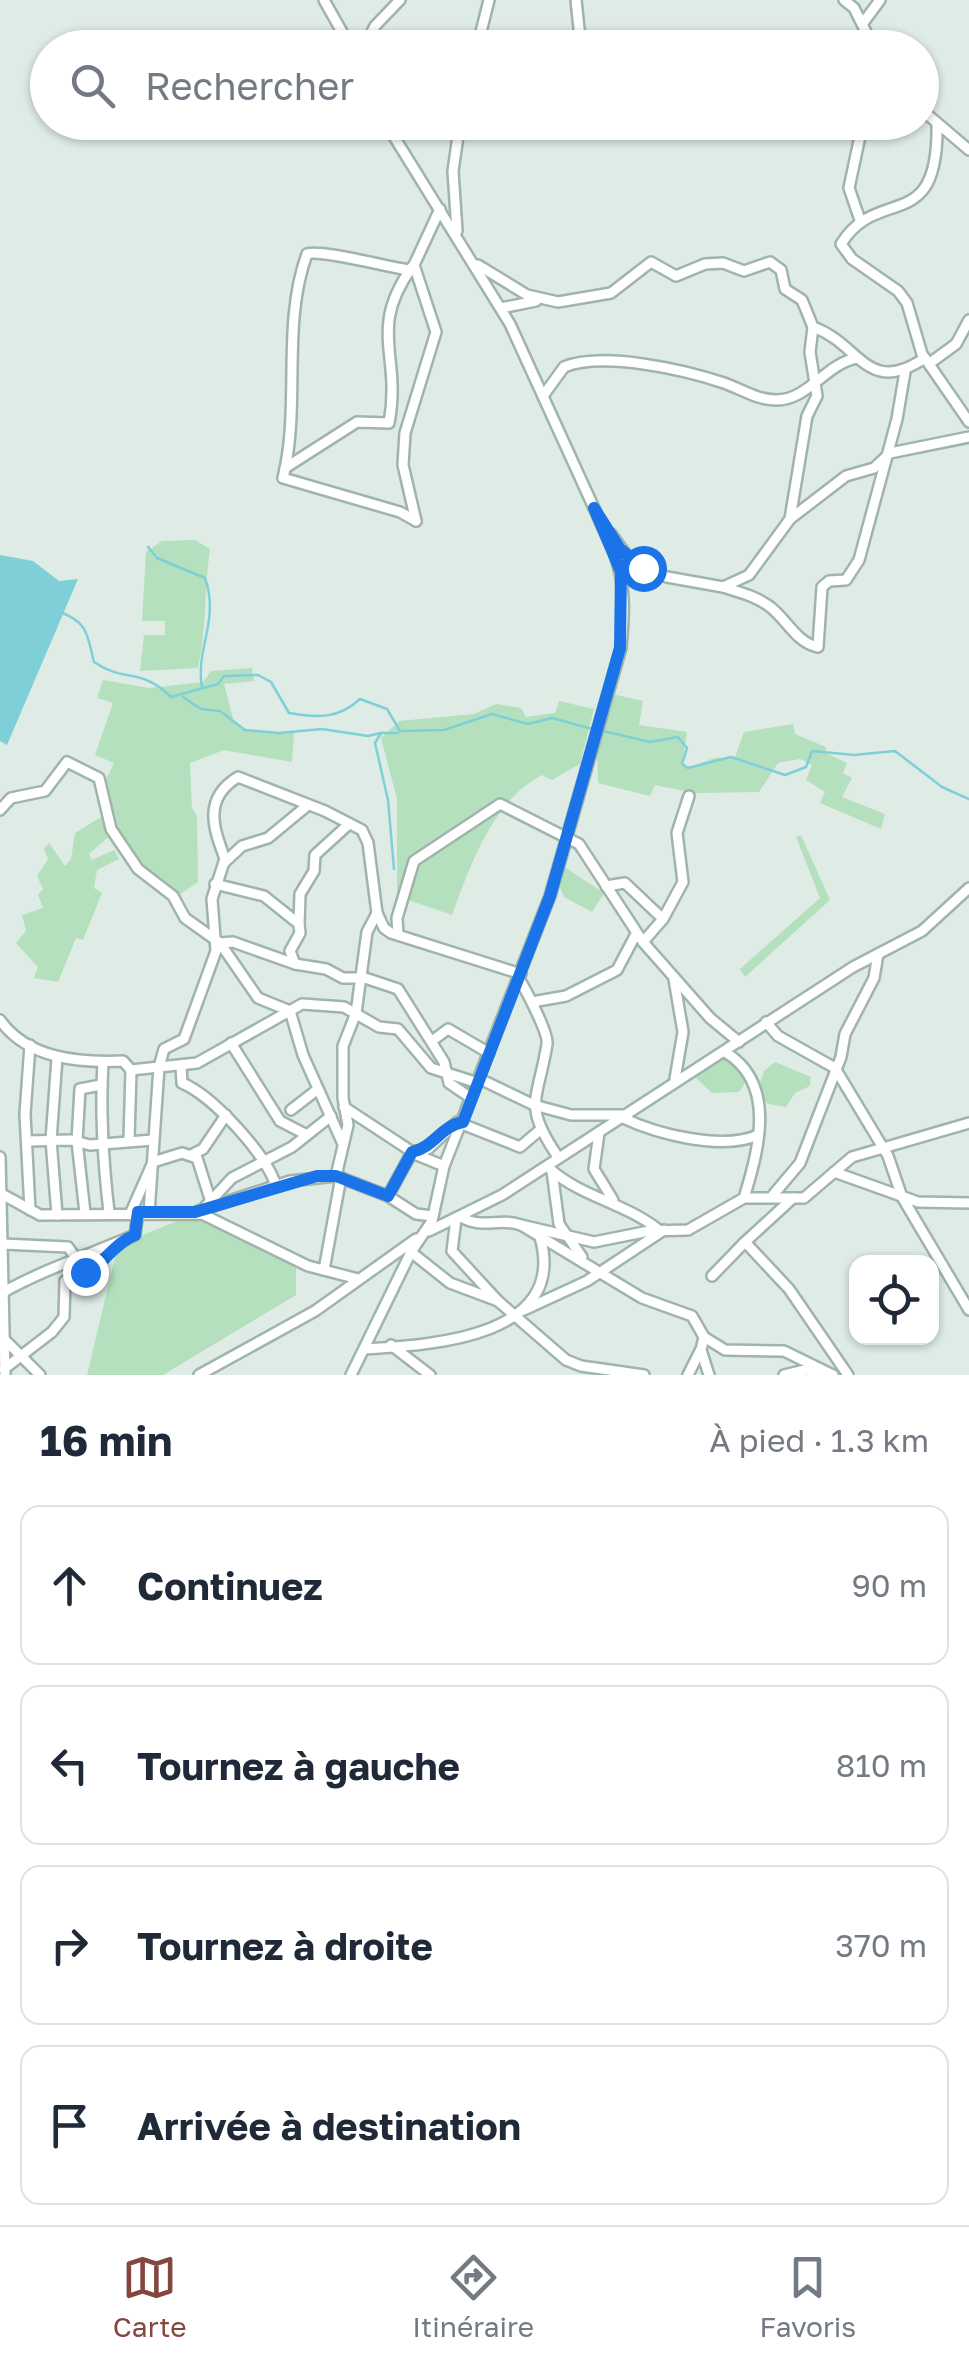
<!DOCTYPE html>
<html lang="fr">
<meta charset="utf-8">
<style>
body{margin:0;font-family:"Golos Text",sans-serif;background:#f6f6f7;color:#1f2937}
.controls{position:absolute;right:30px;bottom:30px;display:grid;overflow:hidden;border-radius:20px;box-shadow:0 2px 8px #0004}
.controls button{width:90px;height:90px;display:grid;place-items:center;padding:0;border:0;border-bottom:2px solid #e0e1e3;background:#fff;color:#1f2937;font:50px sans-serif}
.stop{position:absolute;width:30px;height:30px;margin:-22px;border:8px solid #1a73e8;border-radius:50%;background:#fff}
.stop.end{background:#1a73e8;border-color:#fff;box-shadow:0 2px 10px #0008}
.list{margin:0;padding:0;list-style:none}
h2{display:flex;justify-content:space-between;align-items:center;height:130px;margin:0;padding:0 40px;font-size:42px}
h2 small{font-size:32px;font-weight:400;color:#747a83}
.list li{display:grid;grid-template-columns:65px 1fr auto;gap:30px;align-items:center;box-sizing:border-box;height:160px;margin:0 20px 20px;padding:0 20px;border:2px solid #e0e1e3;border-radius:20px}
.list b{display:block;font-size:38px;white-space:nowrap}
.list em{font-size:32px;font-style:normal;color:#747a83}
.icon{flex:none;width:55px;height:55px;fill:none;stroke:currentColor;stroke-width:2;stroke-linecap:round;stroke-linejoin:round}
.map{position:relative;flex:none;width:969px;height:1375px;overflow:hidden}
.search{position:absolute;background:#fff;box-shadow:0 2px 8px #0004;left:30px;right:30px;top:30px;height:110px;display:flex;align-items:center;gap:25px;box-sizing:border-box;padding:0 35px;border-radius:55px;color:#747a83;font-size:38px}
.sheet{height:850px;background:#fff}
nav{display:flex;justify-content:space-around;align-items:center;box-sizing:border-box;height:140px;border-top:2px solid #e0e1e3;background:#fff;font-size:28px;color:#747a83}
nav a{display:grid;justify-items:center;gap:5px}
nav .on{color:#84473f}
.map>svg:first-child{display:block}
.green{fill:#b4e0bd}
.water{fill:#7fcfd8}
.lines{fill:none;stroke-linecap:round;stroke-linejoin:round}
.stream{stroke:#7fcfd8;stroke-width:2.5}
.minor-casing{stroke:#a0b4ac;stroke-width:14}
.minor{stroke:#fff;stroke-width:9}
.route{stroke:#1a73e8;stroke-width:12}
</style>
<div class="map">
<svg width="969" height="1375" viewBox="0 0 969 1375">
<rect width="100%" height="100%" fill="#deece5"/>
<g class="green">
<path d="M195 540 210 549C204 590 207 628 198 668L140 671 144 635H165V621H142L146 552 162 541Z"/>
<polygon points="252,668 254,681 224,684 234,722 245,730 294,733 292,762 224,750 190,763 192,808 197,816 198,882 176,897 149,876 114,832 89,854 92,860 114,850 119,859 97,870 94,888 102,893 83,940 76,938 58,982 34,978 38,967 16,943 26,931 22,915 43,908 38,895 43,889 37,876 48,859 44,849 49,843 65,866 71,859 75,833 101,817 109,821 104,784 114,763 95,755 113,703 97,698 103,680 149,688 203,682 211,671"/>
<polygon points="612,694 643,701 639,725 687,732 682,764 688,768 714,758 735,757 744,732 793,724 795,734 826,747 826,753 847,763 843,773 852,778 842,797 885,814 881,829 820,803 825,792 806,780 812,765 800,759 778,763 759,792 695,793 655,785 650,796 598,783 597,753"/>
<path d="M559 701 594 709 580 764 552 780 542 775C493 800 470 866 452 915L397 896V799L381 738 399 721 474 714 496 704 521 708 526 717 555 713Z"/>
<polygon points="801,835 830,900 745,977 740,969 820,898 796,837"/>
<polygon points="563,866 604,893 592,912 564,897 558,883"/>
<polygon points="723,1058 751,1074 739,1092 712,1093 695,1077"/>
<polygon points="775,1062 811,1077 810,1086 795,1093 786,1107 768,1104 757,1092 764,1071"/>
<polygon points="197,1213 259,1248 268,1245 296,1262 296,1295 163,1375 87,1375 118,1245"/>
</g>
<polygon class="water" points="0,555 33,561 59,581 78,579 7,745 0,741"/>
<g class="lines">
<g class="stream">
<path d="M148 547 157 558 205 578C220 621 195 649 202 687"/>
<path d="M60 612C89 623 87 635 94 662 124 683 141 667 171 697L218 684 224 676 258 675 271 682 289 713C317 718 339 719 360 699L387 709 400 731 444 730 492 714 528 724 552 718 592 729"/>
<polyline points="183,697 201,709 220,711 245,730 279,733 322,729 368,736 381,733"/>
<polyline points="603,731 650,742 678,737 687,748 682,764 688,768 731,757 785,775 806,767 812,751 854,755 895,751 942,787 969,799"/>
<polyline points="394,869 388,800 375,743 381,733 398,733"/>
</g>
<g class="minor-casing">
<g id="minor">
<polyline points="324,0 351,48"/>
<polyline points="844,0 854,8 874,48"/>
<polyline points="863,23 880,0"/>
<polyline points="364,48 375,26 400,0"/>
<polyline points="477,48 489,0"/>
<polyline points="491,48 504,40 580,38 576,0"/>
<polyline points="922,110 969,150"/>
<path d="M937 124C939 237 878 184 841 244L852 259 898 291 907 303 922 354 969 422"/>
<polyline points="860,220 849,188 863,122"/>
<polyline points="457,231 453,171 460,122"/>
<path d="M478 265 527 295 558 302 611 293 651 262 676 276 705 264 723 263 744 271 770 262 781 270 785 289 802 300 813 327C861 344 866 397 925 358"/>
<path d="M409 270C388 267 319 249 307 254 281 325 301 406 283 478L400 512 416 521"/>
<polyline points="501,308 536,301"/>
<polyline points="930,363 956,344 969,320"/>
<path d="M543 396 564 367C603 351 685 370 724 383 741 389 757 400 776 400 809 400 825 364 857 358"/>
<path d="M285 468 357 422 389 423C402 355 367 330 412 267"/>
<polyline points="790,519 846,476 874,468 890,453 969,437"/>
<polyline points="416,521 403,465 405,433 436,332 414,265 440,209"/>
<polyline points="611,534 633,564 667,577 723,587 749,575 790,519 807,416 817,396 810,352 813,327"/>
<path d="M723 587C739 592 755 596 769 606 786 618 796 643 818 647L822 587 829 581 846 580 859 560 897 419 905 372"/>
<polyline points="0,810 11,798 45,791 67,762 99,778 111,829 138,869 173,896 185,918 220,943 258,998 290,1011 303,1055 342,1142"/>
<polyline points="225,862 242,846 268,838 308,805"/>
<polyline points="215,884 264,896 299,924 300,933 290,951 295,964"/>
<polyline points="606,886 625,883 663,919"/>
<polyline points="377,913 384,928 391,933 521,974"/>
<polyline points="299,924 300,894 314,871 315,855 349,824"/>
<polyline points="398,935 397,918 414,861 500,804 579,844 643,942 710,1018 739,1042"/>
<polyline points="643,942 663,919 683,882 677,833 689,796"/>
<polyline points="220,943 233,942 295,964 326,969 343,978 365,978 398,989 444,1062 449,1083 471,1098"/>
<path d="M519 979C526 990 549 1034 547 1044 538 1101 522 1104 558 1157"/>
<polyline points="674,979 683,1032 675,1079"/>
<polyline points="532,1002 566,996 617,970 636,934"/>
<path d="M0 1020C28 1059 79 1063 123 1061L131 1070 197 1063 302 1004 344 1007 379 1027 398 1029 431 1068 478 1083"/>
<polyline points="766,1022 778,1036 835,1068 888,1156 902,1197 969,1310"/>
<polyline points="432,1041 448,1029 489,1053"/>
<polyline points="231,1043 280,1121 305,1134"/>
<path d="M725 1052C777 1083 759 1149 744 1198"/>
<path d="M103 1062C100 1112 103 1161 109 1212"/>
<path d="M181 1066 182 1083C213 1096 267 1155 276 1186"/>
<polyline points="480,1079 534,1105 571,1115 628,1115"/>
<polyline points="344,1107 417,1155 444,1166"/>
<polyline points="291,1110 318,1089"/>
<path d="M623 1118C657 1134 722 1151 758 1135"/>
<polyline points="599,1133 594,1169 613,1200"/>
<polyline points="129,1139 131,1070"/>
<polyline points="27,1141 71,1140 90,1145 153,1140"/>
<polyline points="193,1154 203,1149 226,1115"/>
<polyline points="0,1157 5,1375"/>
<path d="M551 1170C584 1198 623 1202 659 1230"/>
<polyline points="552,1171 559,1224 582,1257"/>
<polyline points="834,1172 918,1202 969,1203"/>
<polyline points="0,1193 40,1215 202,1214 308,1266 358,1279"/>
<polyline points="773,1195 800,1163 841,1057 845,1034 874,978 878,954"/>
<polyline points="388,1196 412,1152 428,1149 457,1122 520,1147 540,1130"/>
<polyline points="205,1207 232,1178 292,1147 331,1116"/>
<polyline points="30,1210 25,1114 30,1045"/>
<polyline points="198,1211 290,1181 336,1176 388,1196 416,1214 433,1216"/>
<polyline points="131,1212 153,1162 182,1153 197,1158 210,1199"/>
<polyline points="85,1213 77,1141 80,1089 101,1085"/>
<path d="M149 1213 159 1067 164 1049 184 1039 216 951 212 899 225 859C214 829 202 799 238 777L325 811 362 830 368 843 377 913 367 932 356 1013 343 1046V1098L348 1125 336 1176"/>
<polyline points="57,1215 51,1140 57,1058"/>
<path d="M461 1217C483 1230 499 1217 521 1225L642 1298 692 1316 704 1337 725 1350 784 1351 833 1375"/>
<polyline points="456,1219 452,1251 498,1301"/>
<polyline points="521,1225 594,1242 649,1231 688,1230 744,1198 804,1198 852,1157 969,1123"/>
<polyline points="429,1231 502,1195 853,967 922,931 969,888"/>
<polyline points="745,1242 793,1198"/>
<polyline points="3,1244 68,1247 75,1257"/>
<polyline points="411,1252 450,1283 498,1301 566,1360 581,1366 644,1375"/>
<polyline points="324,1270 341,1177"/>
<polyline points="712,1276 745,1242 789,1289 848,1375"/>
<path d="M0 1294C44 1269 89 1255 135 1235L138 1212"/>
<polyline points="524,1310 587,1281 664,1230"/>
<polyline points="2,1337 40,1375"/>
<polyline points="704,1337 701,1350 709,1375"/>
<polyline points="391,1345 430,1375"/>
<path d="M365 1349C430 1345 569 1338 540 1237"/>
<polyline points="4,1369 52,1332 64,1317 65,1281 95,1269 116,1243"/>
<polyline points="199,1375 315,1311 416,1239"/>
<path d="M351 1375 411 1252 432 1221 444 1166 550 896 621 648C624 615 626 585 614 552L510 324 385 122"/>
<polyline points="688,1375 700,1351"/>
<polyline points="784,1375 805,1370 825,1373"/>
</g>
</g>
<use href="#minor" class="minor"/>
</g>
<g class="lines">
<path class="route" d="M85 1272C103 1266 113 1244 135 1235L138 1212H195L317 1176H336L388 1196 412 1152C434 1147 441 1126 463 1122L550 896 620 648 621 572 594 508 620 549 643 568"/>
</g>
</svg>
<div class="controls">
<button><svg class="icon" aria-label="locate" viewBox="0 0 24 24"><circle cx="12" cy="12" r="6"/><path d="M12 2v4M12 18v4M2 12h4M18 12h4"/></svg></button>
</div>
<div class="stop" style="left:643px;top:568px"></div>
<div class="stop end" style="left:85px;top:1272px"></div>
<div class="search"><svg class="icon" aria-label="search" viewBox="0 0 24 24"><circle cx="10" cy="10" r="6"/><path d="M15 15l6 6"/></svg>Rechercher</div>
</div>
<section class="sheet">
<h2>16 min<small>À pied · 1.3 km</small></h2>
<ul class="list">
<li><svg class="icon" aria-label="ahead" viewBox="0 0 24 24"><path d="M12 20V5M6 11l6-6 6 6"/></svg><div><b>Continuez</b></div><em>90 m</em></li>
<li><svg class="icon" aria-label="left" viewBox="0 0 24 24"><path d="M17 20v-9H6M10 6l-5 5 5 5"/></svg><div><b>Tournez à gauche</b></div><em>810 m</em></li>
<li><svg class="icon" aria-label="right" viewBox="0 0 24 24"><path d="M7 20v-9h11M14 6l5 5-5 5"/></svg><div><b>Tournez à droite</b></div><em>370 m</em></li>
<li><svg class="icon" aria-label="arrive" viewBox="0 0 24 24"><path d="M6 21V4h12l-3 4 3 4H6"/></svg><div><b>Arrivée à destination</b></div></li>
</ul>
</section>
<nav>
<a class="on"><svg class="icon" aria-label="map" viewBox="0 0 24 24"><path d="M3 6l6-2 6 2 6-2v14l-6 2-6-2-6 2zM9 4v14M15 6v14"/></svg>Carte</a>
<a><svg class="icon" aria-label="directions" viewBox="0 0 24 24"><path d="M12 3l9 9-9 9-9-9zM9 14v-3h6M13 9l2 2-2 2"/></svg>Itinéraire</a>
<a><svg class="icon" aria-label="saved" viewBox="0 0 24 24"><path d="M7 4h10v16l-5-4-5 4z"/></svg>Favoris</a>
</nav>
